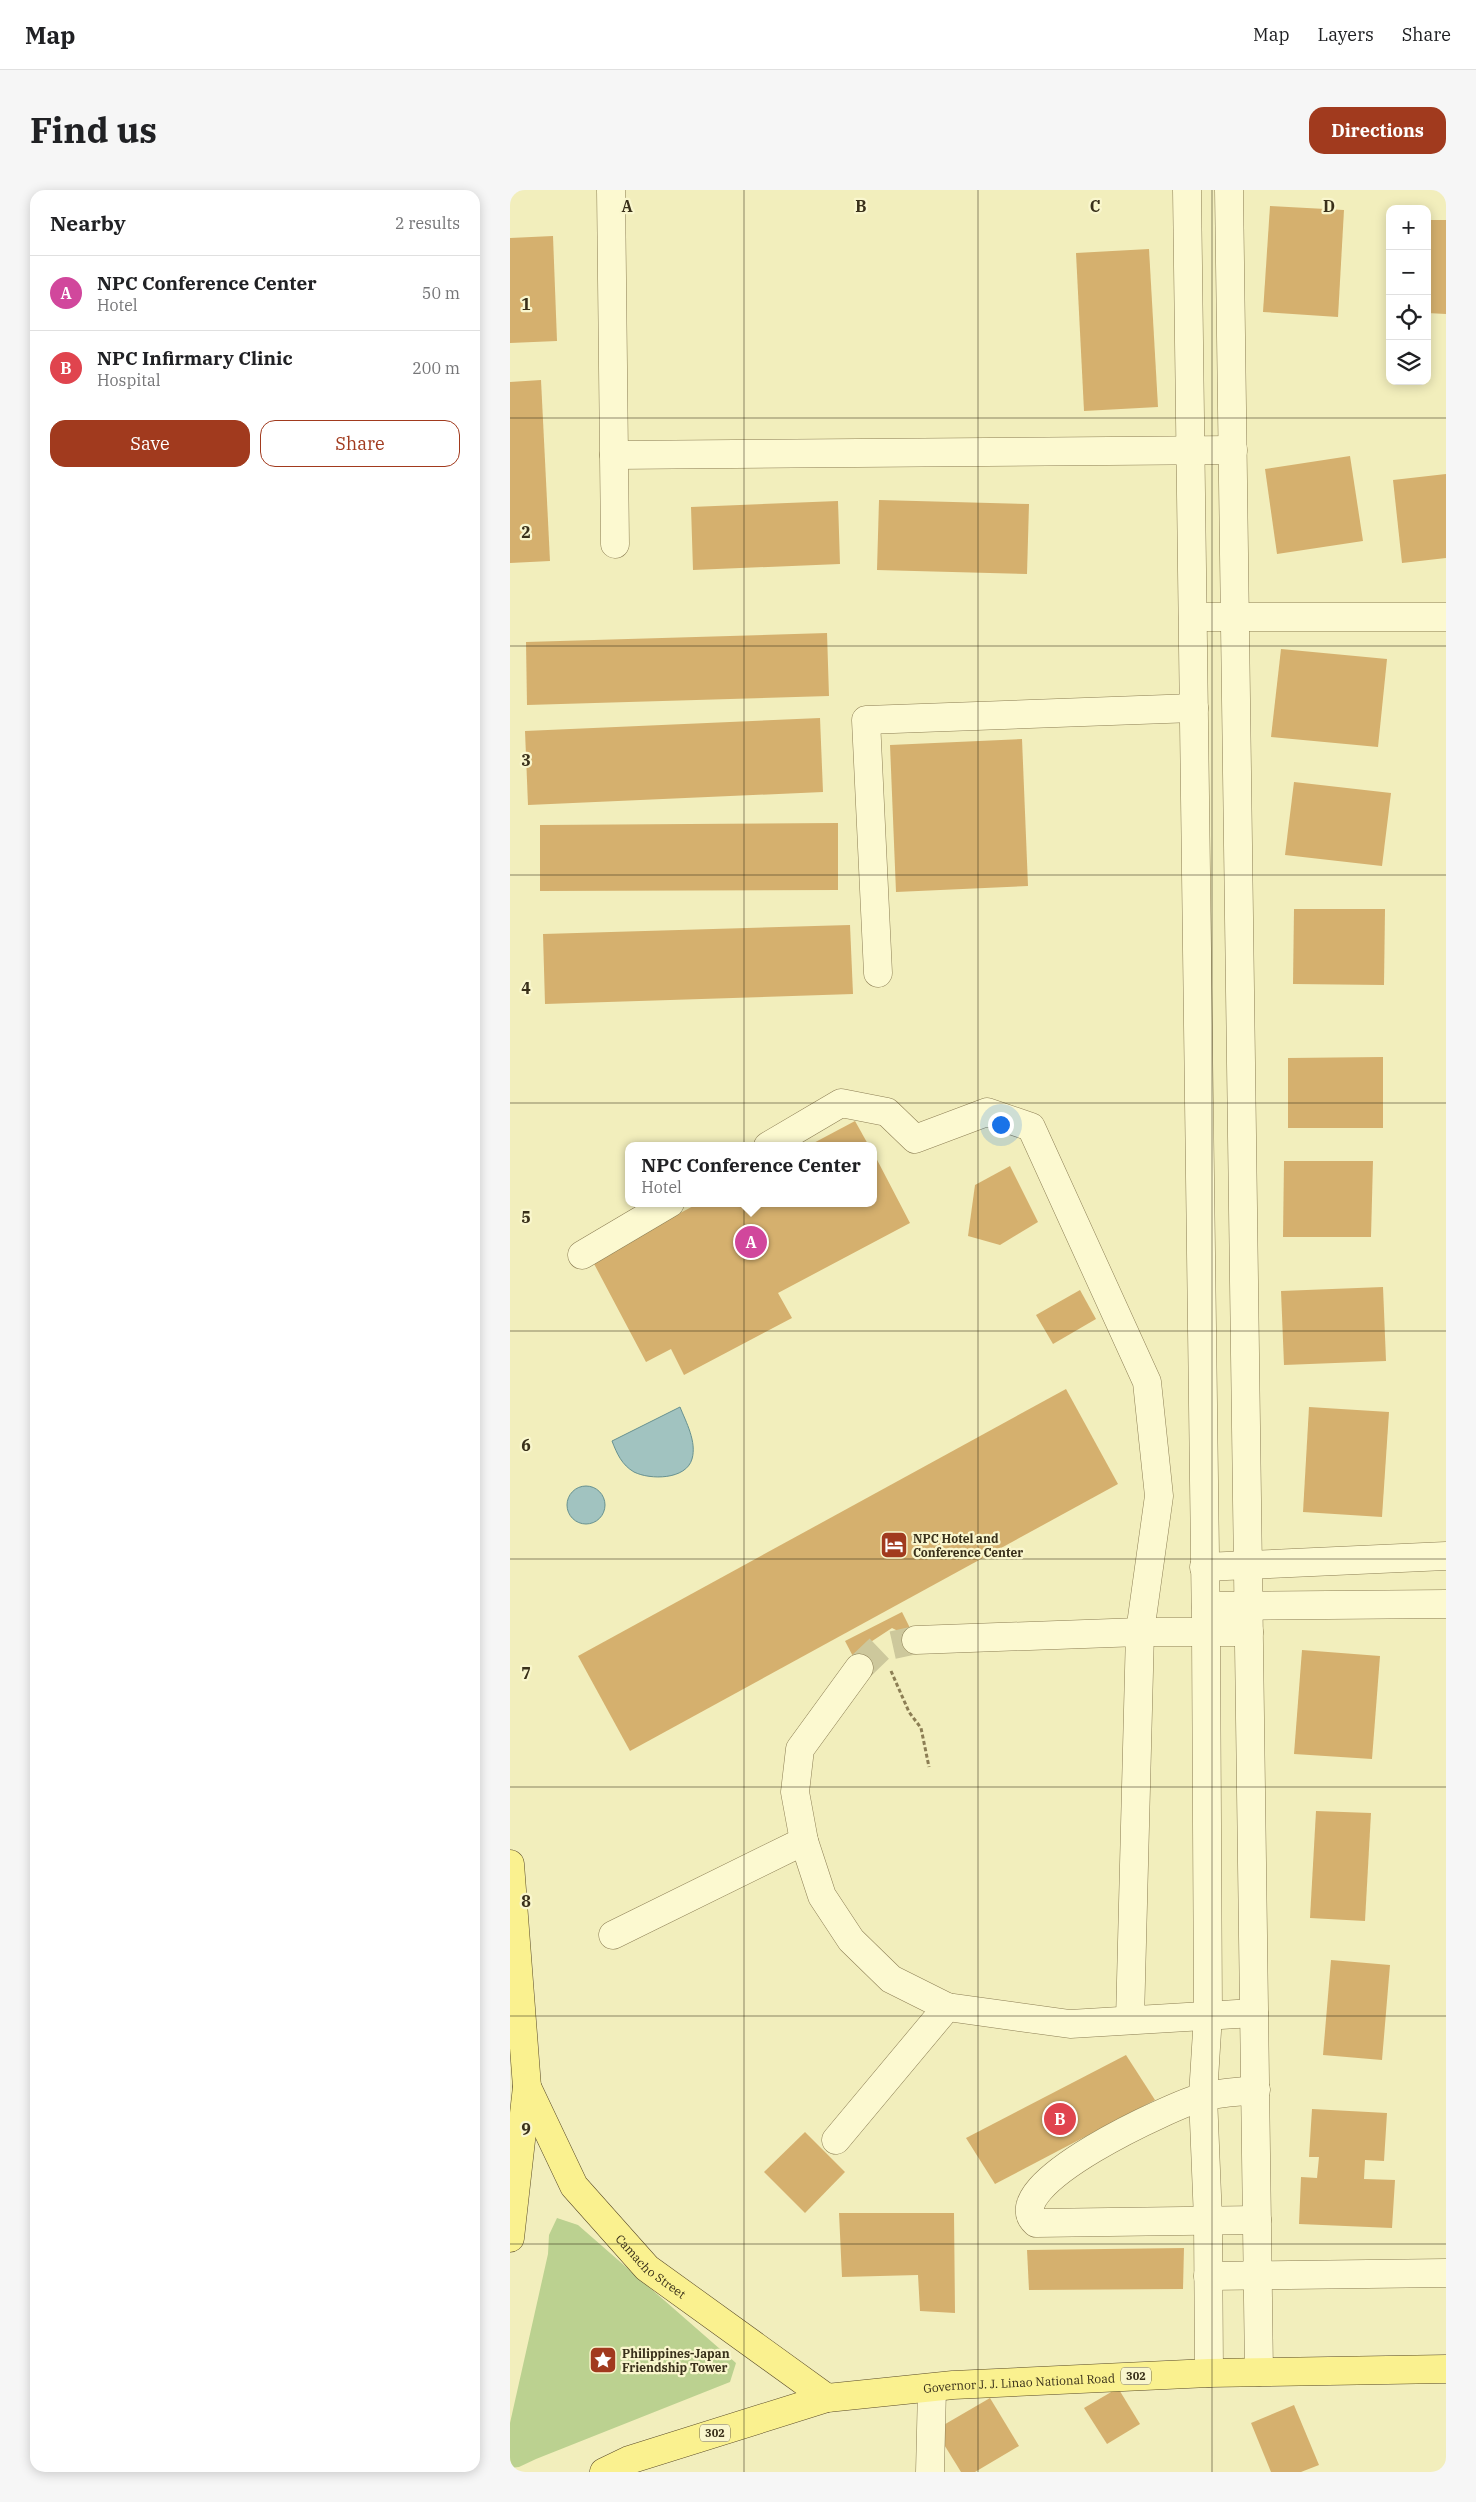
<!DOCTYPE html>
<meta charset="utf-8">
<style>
body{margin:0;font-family:"IBM Plex Serif",serif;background:#f6f6f6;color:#202124}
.controls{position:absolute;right:15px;top:15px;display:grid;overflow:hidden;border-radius:10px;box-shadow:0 2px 12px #0003}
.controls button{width:45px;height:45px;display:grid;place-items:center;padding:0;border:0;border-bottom:1px solid #e0e0e0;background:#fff;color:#202124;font:25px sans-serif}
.you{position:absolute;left:490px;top:934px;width:18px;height:18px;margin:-12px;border:4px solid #fff;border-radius:50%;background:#1a73e8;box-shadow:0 0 0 8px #1a73e833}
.badge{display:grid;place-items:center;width:32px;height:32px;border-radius:50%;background:#a13a1e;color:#fff;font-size:16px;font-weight:700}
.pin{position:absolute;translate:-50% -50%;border:2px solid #fff;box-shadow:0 1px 5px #0006}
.popup{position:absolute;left:115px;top:952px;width:252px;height:65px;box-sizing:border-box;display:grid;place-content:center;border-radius:10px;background:#fff;filter:drop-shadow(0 1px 4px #0005);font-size:16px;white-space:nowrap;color:#757577}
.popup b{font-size:19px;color:#202124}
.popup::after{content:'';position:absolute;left:50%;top:100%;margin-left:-10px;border:10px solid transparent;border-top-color:#fff}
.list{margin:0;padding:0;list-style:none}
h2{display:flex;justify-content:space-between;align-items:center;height:65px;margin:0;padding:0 20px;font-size:21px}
h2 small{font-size:16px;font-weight:400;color:#757577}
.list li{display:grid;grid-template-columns:32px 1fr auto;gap:15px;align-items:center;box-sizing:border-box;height:75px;padding:0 20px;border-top:1px solid #e0e0e0}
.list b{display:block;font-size:19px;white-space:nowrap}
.list p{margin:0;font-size:16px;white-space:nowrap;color:#757577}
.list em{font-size:16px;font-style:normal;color:#757577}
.actions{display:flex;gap:10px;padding:15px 20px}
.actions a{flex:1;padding:11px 0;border:1px solid #a13a1e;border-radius:15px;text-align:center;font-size:18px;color:#a13a1e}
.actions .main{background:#a13a1e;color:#fff}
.icon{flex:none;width:28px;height:28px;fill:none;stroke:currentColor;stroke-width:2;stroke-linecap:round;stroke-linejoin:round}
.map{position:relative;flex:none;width:936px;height:2282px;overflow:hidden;border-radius:15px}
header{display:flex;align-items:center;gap:30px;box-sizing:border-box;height:70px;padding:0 25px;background:#fff;border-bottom:1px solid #e0e0e0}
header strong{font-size:24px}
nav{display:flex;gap:28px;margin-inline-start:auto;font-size:18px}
.intro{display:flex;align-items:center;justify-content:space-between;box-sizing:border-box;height:120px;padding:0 30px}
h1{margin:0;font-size:35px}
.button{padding:12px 22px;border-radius:15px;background:#a13a1e;color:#fff;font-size:18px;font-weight:700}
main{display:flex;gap:30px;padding:0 30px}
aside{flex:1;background:#fff;border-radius:15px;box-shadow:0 2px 12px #0003}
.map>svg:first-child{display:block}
.green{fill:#bbd190}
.water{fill:#a1c3c0;stroke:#679190}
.building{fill:#d5b06e}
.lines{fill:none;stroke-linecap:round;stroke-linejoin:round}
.minor-tunnel{stroke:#cdc89c;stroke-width:28;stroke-dasharray:28 14;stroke-linecap:butt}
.minor-casing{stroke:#8c7e54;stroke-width:29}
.major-casing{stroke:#594a29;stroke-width:29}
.path{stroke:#8c7e54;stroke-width:3;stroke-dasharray:4 2.5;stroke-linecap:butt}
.minor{stroke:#fcf9d0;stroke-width:28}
.major{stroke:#faf18f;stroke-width:28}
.grid{fill:none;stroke:#39301a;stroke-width:1;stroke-opacity:0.55}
.labels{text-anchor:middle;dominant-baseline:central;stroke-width:4.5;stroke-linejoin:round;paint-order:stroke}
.shield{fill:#f9f6cd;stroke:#736b50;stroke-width:1}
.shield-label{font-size:11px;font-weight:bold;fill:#39301a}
.poi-label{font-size:12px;font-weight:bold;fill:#39301a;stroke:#f9f6cd;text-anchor:start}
.street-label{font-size:12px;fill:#39301a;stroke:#f9f6cd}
.grid-label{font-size:16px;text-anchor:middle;font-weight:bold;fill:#39301a;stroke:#f9f6cd;stroke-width:4.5;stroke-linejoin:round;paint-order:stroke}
</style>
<header>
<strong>Map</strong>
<nav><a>Map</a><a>Layers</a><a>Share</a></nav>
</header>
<div class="intro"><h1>Find us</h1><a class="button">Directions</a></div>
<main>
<aside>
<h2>Nearby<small>2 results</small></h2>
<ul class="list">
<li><span class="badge" style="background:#d1479c">A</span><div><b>NPC Conference Center</b><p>Hotel</p></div><em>50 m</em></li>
<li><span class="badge" style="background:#e0444e">B</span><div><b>NPC Infirmary Clinic</b><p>Hospital</p></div><em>200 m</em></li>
</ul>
<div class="actions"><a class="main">Save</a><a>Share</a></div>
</aside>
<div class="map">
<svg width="936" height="2282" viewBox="0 0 936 2282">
<rect width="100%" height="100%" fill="#f2eebc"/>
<polygon class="green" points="47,2028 68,2035 226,2173 220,2192 26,2269 9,2277 0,2278 0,2233 38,2064 39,2045"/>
<g class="water">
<path d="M170 1217C176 1232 187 1252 182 1269 176 1290 140 1290 124 1282 112 1275 107 1264 102 1251Z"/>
<circle cx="76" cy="1315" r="19"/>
</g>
<g class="building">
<polygon points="760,16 834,20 828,127 753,122"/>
<polygon points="917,30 936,30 936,124 917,123"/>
<polygon points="43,46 47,151 0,153 0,48"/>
<polygon points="639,59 648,217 574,221 566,63"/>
<polygon points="31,190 40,371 0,373 0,192"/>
<polygon points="840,266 853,351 767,364 755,279"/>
<polygon points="936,284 936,368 892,373 883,290"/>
<polygon points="369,310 519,314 517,384 367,380"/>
<polygon points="328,311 330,374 183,380 181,317"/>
<polygon points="317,443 319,506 17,515 16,452"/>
<polygon points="771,459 877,469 868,557 761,547"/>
<polygon points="310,528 313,602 18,615 15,541"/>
<polygon points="512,549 518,696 386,702 380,555"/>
<polygon points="784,592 881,603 872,676 775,665"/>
<polygon points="328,633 328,700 30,701 30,635"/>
<polygon points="784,719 875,719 874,795 783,794"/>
<polygon points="340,735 343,804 35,814 33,744"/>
<polygon points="873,867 873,938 778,938 778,868"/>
<polygon points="345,931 359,956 298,956"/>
<polygon points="364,964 400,1033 268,1103 282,1128 174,1185 161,1159 136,1172 82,1070 189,1013 364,1013"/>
<polygon points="774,971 863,971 861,1047 773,1047"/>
<polygon points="500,976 528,1032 490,1055 458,1046 465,995"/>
<polygon points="873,1097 876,1171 774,1175 771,1101"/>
<polygon points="570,1100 586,1129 543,1154 526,1125"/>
<polygon points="556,1199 608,1294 120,1561 68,1466"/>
<polygon points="799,1217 879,1222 872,1327 793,1322"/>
<polygon points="392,1422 406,1450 382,1438 350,1459 349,1478 335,1451"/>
<polygon points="792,1460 870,1466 862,1569 784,1564"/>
<polygon points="806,1621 861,1623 855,1731 800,1728"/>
<polygon points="821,1770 880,1775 872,1870 813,1865"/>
<polygon points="616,1865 645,1910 485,1994 456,1948"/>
<polygon points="802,1919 877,1923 874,1971 855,1970 854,1989 885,1990 882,2038 789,2034 791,1987 807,1988 809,1967 799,1967"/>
<polygon points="295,1942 335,1982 295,2023 254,1982"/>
<polygon points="329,2023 444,2023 445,2123 410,2121 408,2085 332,2087"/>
<polygon points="674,2058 673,2099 519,2100 517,2060"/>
<polygon points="608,2198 630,2234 597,2254 574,2218"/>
<polygon points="480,2208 509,2256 465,2282 451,2282 425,2240"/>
<polygon points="784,2215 809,2275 791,2282 761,2282 741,2233"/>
</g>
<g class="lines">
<polyline class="minor-tunnel" points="349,1478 370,1458 406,1450"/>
<g class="minor-casing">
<g id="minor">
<polyline points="101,0 105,354"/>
<polyline points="677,0 696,1442 698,1825 693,1906 698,2030 699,2183"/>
<polyline points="719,0 749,2182"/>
<polyline points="104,265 723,260"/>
<polyline points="683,427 936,427"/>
<polyline points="368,783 356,530 684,518"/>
<polyline points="258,956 331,913 377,922 405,949 477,922 521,937 637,1192 649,1306 630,1442 620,1830"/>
<polyline points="72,1065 160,1013"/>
<polyline points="694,1377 936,1366"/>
<polyline points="696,1416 936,1414"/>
<polyline points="406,1450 630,1442 739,1442"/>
<polyline points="349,1478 290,1559 285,1602 294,1651 312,1706 341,1750 381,1789 437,1817 560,1834 744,1823"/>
<polyline points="103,1745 294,1651"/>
<path d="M746 1900C729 1902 709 1902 693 1907 665 1914 484 1996 526 2033L747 2030"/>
<polyline points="326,1950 437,1817"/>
<polyline points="698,2086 936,2083"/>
<polyline points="420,2282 422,2199"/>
</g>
</g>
<g class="major-casing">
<g id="major">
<polyline points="0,1674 17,1897 0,2048"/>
<path id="s1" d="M17 1897 64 1996 137 2078 317 2208"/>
<path id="s2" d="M94 2282 119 2270 317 2208 443 2195 699 2183 936 2179"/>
</g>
</g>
<polyline class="path" points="381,1481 399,1522 411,1538 419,1577"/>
<use href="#minor" class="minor"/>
<use href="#major" class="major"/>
</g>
<path class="grid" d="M234 0V2282M468 0V2282M702 0V2282M0 228H936M0 456H936M0 685H936M0 913H936M0 1141H936M0 1369H936M0 1597H936M0 1826H936M0 2054H936"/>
<defs>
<g id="hotel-square" transform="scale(1.4375)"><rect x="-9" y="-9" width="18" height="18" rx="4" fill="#a13a1e" stroke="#f9f6cd"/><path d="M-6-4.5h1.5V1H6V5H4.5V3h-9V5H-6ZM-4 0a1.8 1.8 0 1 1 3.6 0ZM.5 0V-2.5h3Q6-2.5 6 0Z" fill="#fff"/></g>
<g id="sight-square" transform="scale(1.4375)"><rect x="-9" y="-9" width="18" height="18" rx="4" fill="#a13a1e" stroke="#f9f6cd"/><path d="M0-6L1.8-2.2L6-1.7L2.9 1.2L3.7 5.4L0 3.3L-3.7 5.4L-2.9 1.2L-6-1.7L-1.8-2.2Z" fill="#fff"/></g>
</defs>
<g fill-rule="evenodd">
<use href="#hotel-square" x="384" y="1355"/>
<use href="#sight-square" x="93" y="2170"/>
</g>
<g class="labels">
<g class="shield">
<rect x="611" y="2177.5" width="30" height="17" rx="4"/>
<rect x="190" y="2234.5" width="30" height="17" rx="4"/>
</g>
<g class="shield-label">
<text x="626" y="2186">302</text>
<text x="205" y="2243">302</text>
</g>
<g class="poi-label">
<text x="403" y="1348">NPC Hotel and<tspan x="403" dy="14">Conference Center</tspan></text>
<text x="112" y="2163">Philippines-Japan<tspan x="112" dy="14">Friendship Tower</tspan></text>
</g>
<g class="street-label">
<text stroke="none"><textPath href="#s1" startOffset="221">Camacho Street</textPath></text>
<text stroke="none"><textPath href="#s2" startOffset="428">Governor J. J. Linao National Road</textPath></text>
</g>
</g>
<g class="grid-label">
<text x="117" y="22">A</text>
<text x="351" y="22">B</text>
<text x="585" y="22">C</text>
<text x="819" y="22">D</text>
<text x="16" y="120">1</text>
<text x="16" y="348">2</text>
<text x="16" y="576">3</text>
<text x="16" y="804">4</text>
<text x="16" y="1033">5</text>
<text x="16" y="1261">6</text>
<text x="16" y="1489">7</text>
<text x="16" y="1717">8</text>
<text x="16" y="1945">9</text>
</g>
</svg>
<div class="controls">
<button>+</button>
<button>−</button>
<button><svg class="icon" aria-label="locate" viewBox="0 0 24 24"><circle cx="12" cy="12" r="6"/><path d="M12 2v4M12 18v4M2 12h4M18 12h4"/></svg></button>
<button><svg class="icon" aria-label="layers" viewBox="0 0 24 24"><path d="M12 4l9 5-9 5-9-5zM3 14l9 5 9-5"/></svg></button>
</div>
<div class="you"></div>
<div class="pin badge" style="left:241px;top:1052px;background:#d1479c">A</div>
<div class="popup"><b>NPC Conference Center</b>Hotel</div>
<div class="pin badge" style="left:550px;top:1929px;background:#e0444e">B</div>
</div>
</main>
